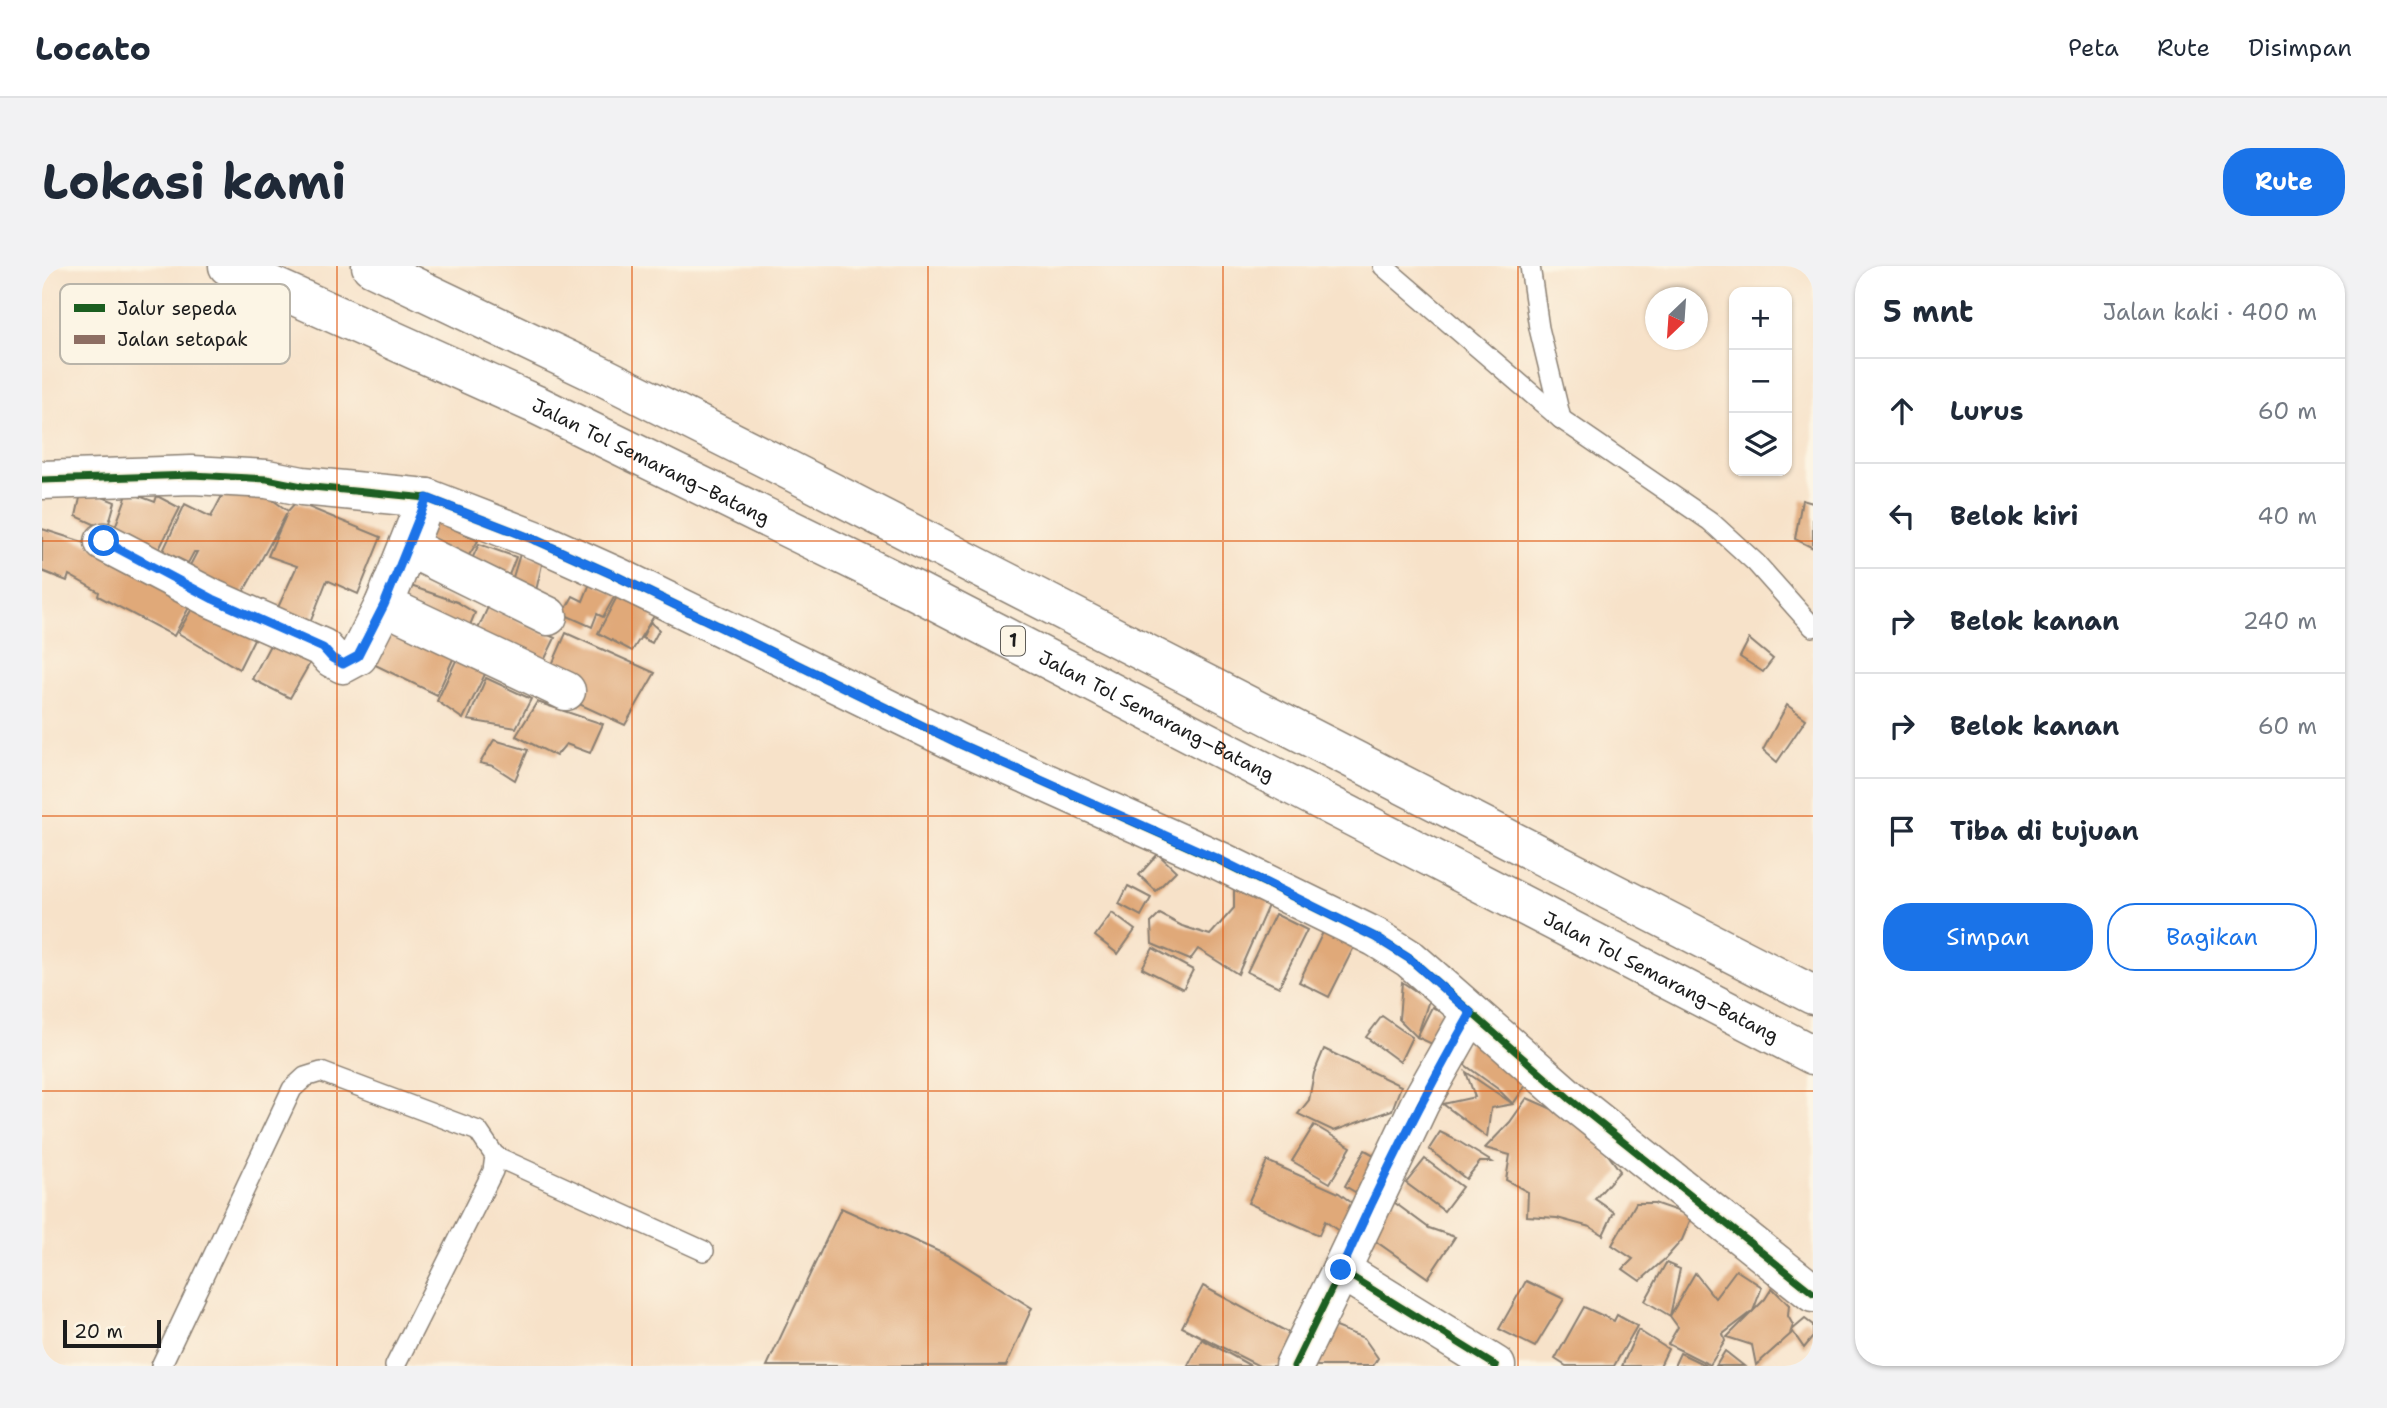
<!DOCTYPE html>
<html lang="id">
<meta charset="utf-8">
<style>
body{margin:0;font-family:"Shantell Sans",sans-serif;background:#f2f2f3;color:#1f2937}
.controls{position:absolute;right:21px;top:21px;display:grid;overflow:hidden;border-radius:14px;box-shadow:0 2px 5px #0004}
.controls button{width:63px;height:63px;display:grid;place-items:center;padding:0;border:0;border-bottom:2px solid #e0e1e3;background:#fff;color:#1f2937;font:35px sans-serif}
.compass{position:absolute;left:1603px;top:21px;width:63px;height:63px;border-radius:50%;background:#fff;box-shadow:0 2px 5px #0004;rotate:205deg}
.scale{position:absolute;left:21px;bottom:18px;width:98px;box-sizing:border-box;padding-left:7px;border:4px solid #1c1c1c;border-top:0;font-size:19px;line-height:24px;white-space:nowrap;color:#1c1c1c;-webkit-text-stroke:5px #fcf5e5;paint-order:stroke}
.stop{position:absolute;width:21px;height:21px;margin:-16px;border:5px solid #1a73e8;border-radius:50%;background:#fff}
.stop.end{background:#1a73e8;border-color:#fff;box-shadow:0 2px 7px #0008}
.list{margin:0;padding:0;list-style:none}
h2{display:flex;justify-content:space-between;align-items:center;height:91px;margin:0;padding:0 28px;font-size:30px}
h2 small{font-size:23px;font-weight:400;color:#747a83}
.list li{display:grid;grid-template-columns:46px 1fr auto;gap:21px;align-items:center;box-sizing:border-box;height:105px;padding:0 28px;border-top:2px solid #e0e1e3}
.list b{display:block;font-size:26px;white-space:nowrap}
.list em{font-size:23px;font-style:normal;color:#747a83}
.actions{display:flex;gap:14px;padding:21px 28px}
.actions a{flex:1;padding:16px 0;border:2px solid #1a73e8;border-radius:28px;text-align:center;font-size:24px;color:#1a73e8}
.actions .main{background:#1a73e8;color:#fff}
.icon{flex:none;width:38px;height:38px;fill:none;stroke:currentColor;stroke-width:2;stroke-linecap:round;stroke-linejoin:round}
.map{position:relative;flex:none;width:1771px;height:1100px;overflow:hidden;border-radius:28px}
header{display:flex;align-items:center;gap:42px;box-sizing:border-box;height:98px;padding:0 35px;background:#fff;border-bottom:2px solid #e0e1e3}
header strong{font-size:33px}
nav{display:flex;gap:38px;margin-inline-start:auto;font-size:24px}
.intro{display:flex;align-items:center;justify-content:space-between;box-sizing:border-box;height:168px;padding:0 42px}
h1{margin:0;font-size:49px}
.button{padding:18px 32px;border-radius:28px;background:#1a73e8;color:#fff;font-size:24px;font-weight:700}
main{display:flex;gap:42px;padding:0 42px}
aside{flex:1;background:#fff;border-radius:28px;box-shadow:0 2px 5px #0004}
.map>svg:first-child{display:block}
.building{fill:#e0a979}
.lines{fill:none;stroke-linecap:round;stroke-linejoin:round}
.service-casing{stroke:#8a7f72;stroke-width:22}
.minor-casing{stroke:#8a7f72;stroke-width:41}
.tertiary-casing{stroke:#8a7f72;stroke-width:41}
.motorway-casing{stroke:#8a7f72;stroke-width:41}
.service{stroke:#fff;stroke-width:19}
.minor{stroke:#fff;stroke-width:38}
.tertiary{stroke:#fff;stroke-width:38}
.motorway{stroke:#fff;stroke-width:38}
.quiet{stroke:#8d6e63;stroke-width:5;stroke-dasharray:10 5;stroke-linecap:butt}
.cycleway-casing{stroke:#fcf5e5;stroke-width:11}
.cycleway{stroke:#1b5e20;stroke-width:7}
.route{stroke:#1a73e8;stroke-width:9}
.grid{fill:none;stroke:#de560d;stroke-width:2;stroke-opacity:0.55}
.labels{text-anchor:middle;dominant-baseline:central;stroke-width:6;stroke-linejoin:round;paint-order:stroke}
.shield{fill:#fcf5e5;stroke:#5f5d58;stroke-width:2}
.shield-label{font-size:18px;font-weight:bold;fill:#1c1c1c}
.street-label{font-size:19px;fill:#1c1c1c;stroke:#fcf5e5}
.key{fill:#fcf5e5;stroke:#b9b4a9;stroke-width:2}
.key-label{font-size:19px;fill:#1c1c1c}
</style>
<header>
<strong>Locato</strong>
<nav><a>Peta</a><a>Rute</a><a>Disimpan</a></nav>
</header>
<div class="intro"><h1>Lokasi kami</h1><a class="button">Rute</a></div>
<main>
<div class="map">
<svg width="1771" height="1100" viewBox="0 0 1771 1100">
<rect width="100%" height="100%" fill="#fcf5e5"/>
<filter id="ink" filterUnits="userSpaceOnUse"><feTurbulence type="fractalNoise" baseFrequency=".0143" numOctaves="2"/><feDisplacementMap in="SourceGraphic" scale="14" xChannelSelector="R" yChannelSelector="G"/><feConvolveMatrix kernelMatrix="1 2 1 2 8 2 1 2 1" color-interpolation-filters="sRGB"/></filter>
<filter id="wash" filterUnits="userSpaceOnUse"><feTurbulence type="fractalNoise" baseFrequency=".00686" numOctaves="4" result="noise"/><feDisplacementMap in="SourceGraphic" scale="28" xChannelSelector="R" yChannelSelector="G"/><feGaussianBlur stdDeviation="1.57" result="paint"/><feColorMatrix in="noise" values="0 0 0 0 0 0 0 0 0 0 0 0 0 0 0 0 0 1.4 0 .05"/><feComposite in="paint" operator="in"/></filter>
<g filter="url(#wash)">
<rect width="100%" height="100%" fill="#f7e2c9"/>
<g id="blocks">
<g class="building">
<polygon points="40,223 73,236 65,264 34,250"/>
<polygon points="86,226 113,236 115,230 138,242 113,291 68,275"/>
<polygon points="221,227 246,245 254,236 339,271 316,328 285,314 266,362 233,348 255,300 226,290 245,247 197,334 141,313 155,286 152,286 146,297 121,285 143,238 169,251 181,228"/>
<polygon points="1760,234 1771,237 1771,282 1753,273"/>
<polygon points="384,249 436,275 420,300 377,275"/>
<polygon points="0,263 44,277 154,328 132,370 56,330 57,326 27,309 25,315 0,305"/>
<polygon points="437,278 474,291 467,309 430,293"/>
<polygon points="478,288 501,294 493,329 468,321"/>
<polygon points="549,315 574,328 561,351 555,348 550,361 521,348 531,330 541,335"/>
<polygon points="360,317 415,336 433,347 422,374 350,342"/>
<polygon points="579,323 617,342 590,385 556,367"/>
<polygon points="155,334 213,371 197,403 136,367"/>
<polygon points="446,341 513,372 497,405 430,376"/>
<polygon points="341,348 416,382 395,429 323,394"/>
<polygon points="608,356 617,364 610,377 600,372"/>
<polygon points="237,362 276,383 248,432 210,413"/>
<polygon points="524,367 613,407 583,459 526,433 505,410"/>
<polygon points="1707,373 1731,393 1721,406 1698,391"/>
<polygon points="419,384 448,398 421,453 395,435"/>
<polygon points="444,412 489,433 474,462 426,454"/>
<polygon points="495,436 561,458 548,487 524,478 514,490 474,470"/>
<polygon points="1745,439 1764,453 1735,496 1721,484"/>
<polygon points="452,474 486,484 473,514 451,500 438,497"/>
<polygon points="1116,588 1134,605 1114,625 1097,609"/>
<polygon points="1192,614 1228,635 1196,708 1156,683 1148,694 1110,678 1109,657 1118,648 1140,660 1168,669 1192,642"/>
<polygon points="1086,620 1109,632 1099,650 1077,638"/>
<polygon points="1070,647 1093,664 1076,688 1053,670"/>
<polygon points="1233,648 1265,664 1237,721 1205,706"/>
<polygon points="1283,662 1314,677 1287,731 1257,716"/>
<polygon points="1111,682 1151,704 1141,723 1100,702"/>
<polygon points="1360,716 1387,734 1375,771 1357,753"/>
<polygon points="1390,741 1417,754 1399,782 1375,771"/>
<polygon points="1340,750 1370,771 1358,796 1324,771"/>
<polygon points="1430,759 1486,816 1471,838 1449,842 1445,871 1401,838 1433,831 1424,806 1471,838 1456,823 1423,799"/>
<polygon points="1282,783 1359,820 1350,844 1292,865 1256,848 1267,834 1272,807"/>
<polygon points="1485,832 1535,854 1558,878 1578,905 1553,933 1572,946 1561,969 1548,961 1515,952 1485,950 1486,926 1464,914 1468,889 1443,882 1468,856"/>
<polygon points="1272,859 1309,881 1288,917 1250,895"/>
<polygon points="1398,866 1416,875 1450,896 1438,896 1424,913 1387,883"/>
<polygon points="1323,884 1343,895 1323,932 1303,920"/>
<polygon points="1383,893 1420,921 1402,945 1364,917"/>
<polygon points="1225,895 1297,927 1319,944 1306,972 1283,955 1277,969 1206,937"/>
<polygon points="1349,934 1387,962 1413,971 1386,1012 1322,967"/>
<polygon points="1594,937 1612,937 1650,950 1640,974 1624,992 1598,1015 1581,1003 1591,993 1570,979"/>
<polygon points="799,942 909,991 990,1042 964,1100 725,1100"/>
<polygon points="1624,997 1638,1003 1628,1050 1653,1007 1673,1032 1694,1004 1720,1021 1711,1045 1681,1068 1683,1075 1668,1099 1626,1078 1636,1061 1628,1050 1603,1035"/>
<polygon points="1484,1015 1522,1033 1493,1081 1457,1063"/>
<polygon points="1161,1020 1258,1073 1246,1100 1217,1100 1140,1061"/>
<polygon points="1730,1022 1747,1039 1746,1050 1751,1059 1749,1065 1763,1053 1771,1059 1771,1071 1762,1082 1751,1066 1714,1099 1710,1079 1685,1071 1723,1033"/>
<polygon points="1542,1041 1572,1055 1575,1049 1595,1060 1572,1100 1524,1100 1513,1093"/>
<polygon points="1288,1059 1322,1072 1336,1092 1331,1100 1267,1100"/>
<polygon points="1596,1064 1626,1083 1618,1100 1580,1100"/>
<polygon points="1160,1073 1209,1100 1146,1100"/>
<polygon points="1683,1085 1702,1100 1674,1100"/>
<polygon points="1638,1087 1665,1100 1632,1100"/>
</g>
</g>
</g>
<g filter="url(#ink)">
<use href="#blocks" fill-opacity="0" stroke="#8a7f72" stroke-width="2"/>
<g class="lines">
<g class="service-casing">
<g id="service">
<polyline points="1341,0 1519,153 1668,255 1714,297 1771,361"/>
<polyline points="1488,0 1497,62 1519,153"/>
<polyline points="453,890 662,985"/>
<polyline points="119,1100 250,823 263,811 279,806 436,865 453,890 451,905 353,1100"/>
</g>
</g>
<g class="minor-casing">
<g id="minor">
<polyline points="62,276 171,333 281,382 290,392 301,398 316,390 342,339 385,232"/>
<polyline points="366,281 506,350"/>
<polyline points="342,339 524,425"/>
<polyline points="1299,1004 1378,837 1429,747"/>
<polyline points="1252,1100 1299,1004 1454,1100"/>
</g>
</g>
<g class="tertiary-casing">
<polyline id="tertiary" points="0,214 150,209 225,213 260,220 385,232 496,275 576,311 920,479 1178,595 1333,671 1368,693 1529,834 1771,1027"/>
</g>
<g class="motorway-casing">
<g id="motorway">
<path id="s1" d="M186 0 495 139 872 324 1771 789"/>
<polyline points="329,0 562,111 731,196 1771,729"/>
</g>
</g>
<use href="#service" class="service"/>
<use href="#minor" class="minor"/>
<use href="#tertiary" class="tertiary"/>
<use href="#motorway" class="motorway"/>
<polyline class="quiet" points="1299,1004 1378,837 1429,747"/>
<g class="cycleway-casing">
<g id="cycleway">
<polyline points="0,214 150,209 225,213 260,220 385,232 496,275 576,311 920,479 1178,595 1333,671 1368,693 1529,834 1771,1027"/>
<polyline points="1252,1100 1299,1004 1454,1100"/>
</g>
</g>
<use href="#cycleway" class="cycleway"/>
</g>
</g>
<g class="lines" filter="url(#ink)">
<path class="route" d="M62 275 171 333 281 382 290 392 301 398 316 390 342 339 385 232 496 275 576 311 920 479 1178 594 1333 671 1368 693 1429 747C1381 831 1338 916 1299 1004"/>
</g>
<path class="grid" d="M295 0V1100M590 0V1100M886 0V1100M1181 0V1100M1476 0V1100M0 275H1771M0 550H1771M0 825H1771"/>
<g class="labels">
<rect class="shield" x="959" y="360.5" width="24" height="29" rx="5"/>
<g class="shield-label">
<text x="971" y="375">1</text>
</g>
<g class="street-label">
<text stroke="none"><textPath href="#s1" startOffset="466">Jalan Tol Semarang–Batang</textPath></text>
<text stroke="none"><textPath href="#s1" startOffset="1032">Jalan Tol Semarang–Batang</textPath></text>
<text stroke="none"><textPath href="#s1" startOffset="1600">Jalan Tol Semarang–Batang</textPath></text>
</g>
</g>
<rect x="18" y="18" width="230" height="80" rx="10" class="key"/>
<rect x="32" y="38" width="31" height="8" fill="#1b5e20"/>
<rect x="32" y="69" width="31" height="9" fill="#8d6e63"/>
<g class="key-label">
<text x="75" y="49">Jalur sepeda</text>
<text x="75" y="80">Jalan setapak</text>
</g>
</svg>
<div class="controls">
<button>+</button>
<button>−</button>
<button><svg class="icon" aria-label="layers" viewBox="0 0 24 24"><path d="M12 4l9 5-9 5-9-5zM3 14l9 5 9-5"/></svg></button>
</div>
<svg class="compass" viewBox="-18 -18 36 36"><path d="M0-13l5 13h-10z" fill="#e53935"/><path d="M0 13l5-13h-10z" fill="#747a83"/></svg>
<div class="scale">20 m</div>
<div class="stop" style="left:62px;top:275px"></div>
<div class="stop end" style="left:1299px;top:1004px"></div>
</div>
<aside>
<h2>5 mnt<small>Jalan kaki · 400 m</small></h2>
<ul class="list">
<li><svg class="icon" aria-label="ahead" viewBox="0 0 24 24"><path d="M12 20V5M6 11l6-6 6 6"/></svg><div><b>Lurus</b></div><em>60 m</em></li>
<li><svg class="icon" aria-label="left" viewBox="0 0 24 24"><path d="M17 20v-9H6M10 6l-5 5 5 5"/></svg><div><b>Belok kiri</b></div><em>40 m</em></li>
<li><svg class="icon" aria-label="right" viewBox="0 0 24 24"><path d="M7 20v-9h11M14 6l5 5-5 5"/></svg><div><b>Belok kanan</b></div><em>240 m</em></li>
<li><svg class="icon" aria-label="right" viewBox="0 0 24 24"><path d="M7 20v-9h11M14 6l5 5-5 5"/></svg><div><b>Belok kanan</b></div><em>60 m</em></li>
<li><svg class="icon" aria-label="arrive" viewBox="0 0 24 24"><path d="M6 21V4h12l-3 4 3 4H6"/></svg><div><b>Tiba di tujuan</b></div></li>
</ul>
<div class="actions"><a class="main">Simpan</a><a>Bagikan</a></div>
</aside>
</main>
